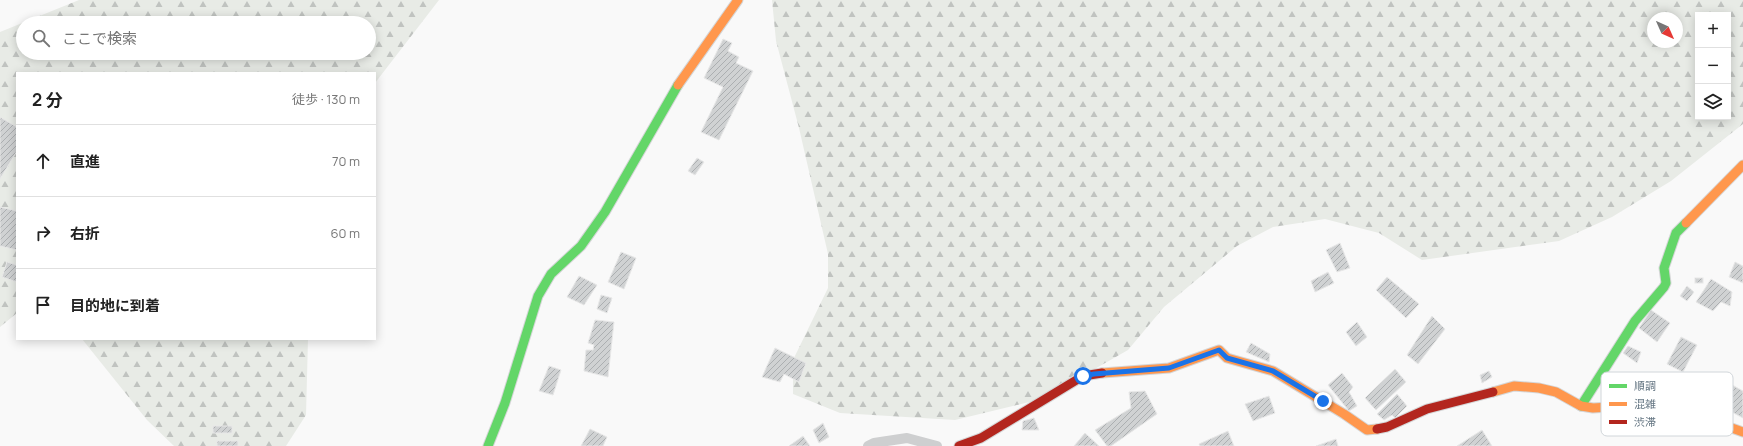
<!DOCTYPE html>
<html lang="ja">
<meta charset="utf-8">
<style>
body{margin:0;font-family:Manrope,"Noto Sans JP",sans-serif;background:#f2f2f2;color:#222}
.controls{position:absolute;right:12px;top:12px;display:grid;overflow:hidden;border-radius:0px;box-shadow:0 2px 10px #0003}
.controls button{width:36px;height:36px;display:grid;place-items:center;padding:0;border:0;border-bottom:1px solid #e0e0e0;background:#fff;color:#222;font:20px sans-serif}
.compass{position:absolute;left:1647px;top:12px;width:36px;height:36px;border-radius:50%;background:#fff;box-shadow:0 2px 10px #0003;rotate:135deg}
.stop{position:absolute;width:12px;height:12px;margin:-9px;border:3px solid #1a73e8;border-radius:50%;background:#fff}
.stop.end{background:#1a73e8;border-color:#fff;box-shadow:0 1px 4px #0008}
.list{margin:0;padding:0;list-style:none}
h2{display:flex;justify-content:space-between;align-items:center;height:52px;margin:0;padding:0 16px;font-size:17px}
h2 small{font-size:13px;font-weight:400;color:#767676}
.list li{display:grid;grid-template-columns:26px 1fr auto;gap:12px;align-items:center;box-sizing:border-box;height:72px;padding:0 16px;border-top:1px solid #e0e0e0}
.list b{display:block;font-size:15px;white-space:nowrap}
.list em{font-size:13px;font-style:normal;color:#767676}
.icon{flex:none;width:22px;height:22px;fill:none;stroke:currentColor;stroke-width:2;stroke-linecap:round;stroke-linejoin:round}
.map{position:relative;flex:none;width:1743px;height:446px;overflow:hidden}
.search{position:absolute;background:#fff;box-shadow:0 2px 10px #0003;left:16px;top:16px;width:360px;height:44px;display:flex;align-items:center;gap:10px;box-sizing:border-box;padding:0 14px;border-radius:22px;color:#767676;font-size:15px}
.panel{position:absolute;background:#fff;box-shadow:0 2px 10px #0003;left:16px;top:72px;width:360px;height:268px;border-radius:0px}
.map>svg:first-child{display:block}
.forest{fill:url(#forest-firs);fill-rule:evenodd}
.building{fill:url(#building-hatch);stroke:#e8e8e8}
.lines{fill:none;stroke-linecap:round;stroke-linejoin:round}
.fast-casing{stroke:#d5d6d7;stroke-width:11}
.slow-casing{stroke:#d5d6d7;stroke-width:11}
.jam-casing{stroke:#d5d6d7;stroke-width:11}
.street{stroke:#cecfd0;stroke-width:10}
.fast{stroke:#63d668;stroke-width:9}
.slow{stroke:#ff974d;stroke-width:9}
.jam{stroke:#b3261e;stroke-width:9}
.route{stroke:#1a73e8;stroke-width:5}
.key{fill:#fff;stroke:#d1d6da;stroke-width:1}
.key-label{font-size:11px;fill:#657683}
</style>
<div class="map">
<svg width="1743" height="446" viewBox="0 0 1743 446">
<defs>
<pattern id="forest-firs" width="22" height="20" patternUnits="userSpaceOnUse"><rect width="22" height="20" fill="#e8ebe6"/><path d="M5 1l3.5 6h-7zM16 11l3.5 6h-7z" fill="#c0c3c0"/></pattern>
<pattern id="building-hatch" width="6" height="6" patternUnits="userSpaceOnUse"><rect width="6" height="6" fill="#d0d2d3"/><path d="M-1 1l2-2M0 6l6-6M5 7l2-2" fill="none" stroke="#acafb1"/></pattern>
</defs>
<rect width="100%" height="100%" fill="#f9f9f9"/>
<g class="forest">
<path d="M79 0H439L375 83V73H17V313L0 327V32ZM23 23H369V53H23Z"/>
<path d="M772 0H1743V124L1671 181 1612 217 1559 241 1422 260 1379 233 1325 219 1273 227 1237 246 1164 307 1128 350 1042 399 955 420 840 413 793 394V360L828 288V254L799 128 776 41ZM1698 15H1728V117H1698ZM1653 18H1677V42H1653Z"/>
<polygon points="82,339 308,339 306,415 286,446 174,446 147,420"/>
</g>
<g class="building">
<polygon points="723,39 732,43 728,51 739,57 736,63 753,71 719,140 701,132 723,87 704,78"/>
<polygon points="0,117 17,127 17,151 0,179"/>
<polygon points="697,158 704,162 695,175 688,171"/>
<polygon points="0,207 17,211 17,250 0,246"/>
<polygon points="1340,243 1350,268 1337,272 1326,250"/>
<polygon points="621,252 636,258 624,289 608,282"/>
<polygon points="7,262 17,265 17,282 2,277"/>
<polygon points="1735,262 1743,266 1743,283 1729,277"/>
<polygon points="1328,272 1334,283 1315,292 1311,281"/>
<polygon points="579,276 597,285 584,305 567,297"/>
<polygon points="1387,277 1419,304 1406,318 1376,290"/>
<rect x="1695" y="278" width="8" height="5"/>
<polygon points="1711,279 1732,292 1730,306 1721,302 1713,311 1696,302"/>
<polygon points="1687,286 1694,292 1687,301 1680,296"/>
<polygon points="601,295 612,298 607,313 597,309"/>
<polygon points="1651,310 1670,323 1657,342 1639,328"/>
<polygon points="1432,316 1445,329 1418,364 1407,355"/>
<polygon points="595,320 614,322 608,377 584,371 586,350 593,350 594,345 588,343"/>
<polygon points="1357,322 1367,337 1356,346 1346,332"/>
<polygon points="1681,337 1697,345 1683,372 1667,364"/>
<polygon points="1251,343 1270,354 1269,362 1246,352"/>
<polygon points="1628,346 1641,352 1637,363 1623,353"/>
<polygon points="775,348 806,363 799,382 784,374 780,382 762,377"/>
<polygon points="549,366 561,370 553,395 539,391"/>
<polygon points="1395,369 1406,382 1376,410 1365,398"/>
<polygon points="1489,371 1492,377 1482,383 1480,375"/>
<polygon points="1342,373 1353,387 1349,392 1357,406 1349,411 1328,385"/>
<polygon points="1727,382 1743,391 1743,418 1724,408 1729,403 1718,398"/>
<polygon points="1145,391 1157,414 1111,446 1107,446 1095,430 1131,408 1129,392"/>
<polygon points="1397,394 1407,406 1395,418 1392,415 1384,420 1377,414"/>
<polygon points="1269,396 1275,413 1253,421 1245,404"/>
<polygon points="1034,418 1039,430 1022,430 1023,421"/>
<polygon points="823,423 829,437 819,443 813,430"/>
<rect x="213" y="426" width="19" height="7"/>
<polygon points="590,429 607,437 603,446 581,446"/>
<polygon points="1482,430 1492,446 1457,446"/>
<polygon points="1228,431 1234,446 1200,446 1199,444"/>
<polygon points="1085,433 1099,446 1074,446"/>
<polygon points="803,436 810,446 789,446"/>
<polygon points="1336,439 1338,446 1316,446"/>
<rect x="217" y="441" width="21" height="5"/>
</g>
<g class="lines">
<g class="fast-casing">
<g id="fast">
<polyline points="1581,406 1635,321 1664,287 1666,283 1664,268 1676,233 1686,223"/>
<polyline points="488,446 505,403 538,296 551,274 581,246 605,212 678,85"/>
</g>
</g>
<g class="slow-casing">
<g id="slow">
<polyline points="678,85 738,0"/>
<polyline points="1686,223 1743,165"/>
<polyline points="1102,373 1169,368 1219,350 1227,358 1273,371 1344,414 1367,430 1377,429"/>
<polyline points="1493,392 1514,386 1539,388 1556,392 1581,406 1593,408 1641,405 1666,406 1682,410 1743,432"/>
</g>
</g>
<g class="jam-casing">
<g id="jam">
<polyline points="1377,429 1387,427 1427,409 1493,392"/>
<polyline points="959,446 981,438 1083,376 1102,373"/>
</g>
</g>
<polyline class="street" points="868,446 874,443 907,438 937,446"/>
<use href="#fast" class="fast"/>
<use href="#slow" class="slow"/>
<use href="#jam" class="jam"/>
</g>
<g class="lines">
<polyline class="route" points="1083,376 1094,374 1169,368 1219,350 1227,358 1273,371 1323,401"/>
</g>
<rect x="1601" y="372" width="132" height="64" rx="6" class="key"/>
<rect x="1609" y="384" width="18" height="4" fill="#63d668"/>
<rect x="1609" y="402" width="18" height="4" fill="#ff974d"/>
<rect x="1609" y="420" width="18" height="4" fill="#b3261e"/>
<g class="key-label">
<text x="1634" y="390">順調</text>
<text x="1634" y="408">混雑</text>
<text x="1634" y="426">渋滞</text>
</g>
</svg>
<div class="controls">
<button>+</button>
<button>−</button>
<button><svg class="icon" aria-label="layers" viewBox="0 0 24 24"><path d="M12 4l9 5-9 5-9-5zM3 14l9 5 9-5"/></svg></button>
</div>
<svg class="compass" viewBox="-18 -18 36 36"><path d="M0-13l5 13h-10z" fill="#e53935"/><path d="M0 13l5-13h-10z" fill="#767676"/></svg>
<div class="stop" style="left:1083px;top:376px"></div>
<div class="stop end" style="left:1323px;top:401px"></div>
<div class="search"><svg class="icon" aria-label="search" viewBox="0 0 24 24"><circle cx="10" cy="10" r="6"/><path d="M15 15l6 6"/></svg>ここで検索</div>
<section class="panel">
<h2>2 分<small>徒歩 · 130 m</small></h2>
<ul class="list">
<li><svg class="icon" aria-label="ahead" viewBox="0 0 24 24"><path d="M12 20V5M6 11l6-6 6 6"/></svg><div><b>直進</b></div><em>70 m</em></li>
<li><svg class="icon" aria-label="right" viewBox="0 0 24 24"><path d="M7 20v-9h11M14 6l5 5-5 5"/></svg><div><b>右折</b></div><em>60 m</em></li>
<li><svg class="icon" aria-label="arrive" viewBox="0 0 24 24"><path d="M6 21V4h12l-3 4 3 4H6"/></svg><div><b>目的地に到着</b></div></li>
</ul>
</section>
</div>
